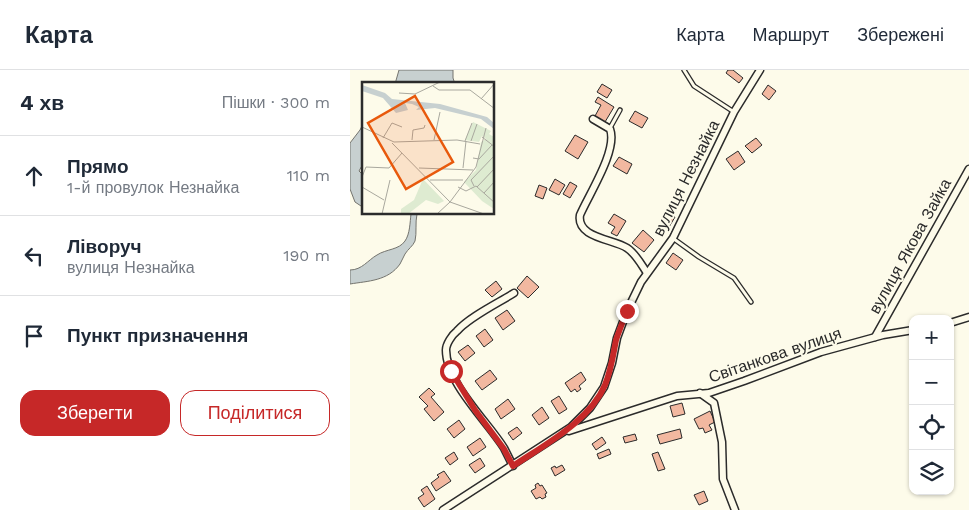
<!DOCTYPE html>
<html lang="uk">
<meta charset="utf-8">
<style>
body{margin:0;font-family:"Work Sans",sans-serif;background:#f2f2f3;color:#1f2937}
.controls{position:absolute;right:15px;bottom:15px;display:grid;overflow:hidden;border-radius:10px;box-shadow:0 1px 4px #0004}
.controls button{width:45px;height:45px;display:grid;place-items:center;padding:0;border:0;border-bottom:1px solid #e0e1e3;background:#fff;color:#1f2937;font:25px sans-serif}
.stop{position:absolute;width:15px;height:15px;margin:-11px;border:4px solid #c62828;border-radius:50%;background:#fff}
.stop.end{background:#c62828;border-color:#fff;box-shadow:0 1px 5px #0008}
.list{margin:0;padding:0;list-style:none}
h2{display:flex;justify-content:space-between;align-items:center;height:65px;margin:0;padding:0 20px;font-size:21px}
h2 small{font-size:16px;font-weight:400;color:#747a83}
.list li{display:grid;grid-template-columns:32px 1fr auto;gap:15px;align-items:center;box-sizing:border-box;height:80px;padding:0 20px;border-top:1px solid #e0e1e3}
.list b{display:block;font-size:19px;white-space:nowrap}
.list p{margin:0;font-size:16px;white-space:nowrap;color:#747a83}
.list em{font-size:16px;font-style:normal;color:#747a83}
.actions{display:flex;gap:10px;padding:15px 20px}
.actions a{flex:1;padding:11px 0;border:1px solid #c62828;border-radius:15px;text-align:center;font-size:18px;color:#c62828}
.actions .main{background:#c62828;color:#fff}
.icon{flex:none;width:28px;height:28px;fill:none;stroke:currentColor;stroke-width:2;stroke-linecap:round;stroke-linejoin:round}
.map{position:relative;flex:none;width:619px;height:440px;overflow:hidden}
header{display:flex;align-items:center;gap:30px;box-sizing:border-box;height:70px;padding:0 25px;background:#fff;border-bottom:1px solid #e0e1e3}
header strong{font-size:24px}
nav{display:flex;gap:28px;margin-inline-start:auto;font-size:18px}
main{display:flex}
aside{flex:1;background:#fff}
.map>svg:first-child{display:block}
.water{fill:#c7d0d0;stroke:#74746e}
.building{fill:#f2b8a0;stroke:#2b2b2b}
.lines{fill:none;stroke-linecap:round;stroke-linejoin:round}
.service-casing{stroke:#2b2b2b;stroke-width:5.5}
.minor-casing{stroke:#2b2b2b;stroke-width:9}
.service{stroke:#fdfbea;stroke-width:3}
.minor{stroke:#fdfbea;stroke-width:6}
.route{stroke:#c62828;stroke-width:6}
.labels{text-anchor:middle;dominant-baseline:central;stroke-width:4;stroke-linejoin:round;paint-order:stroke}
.street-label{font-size:16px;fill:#2b2b2b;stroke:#fdfbea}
.inset-road{fill:none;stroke:#a9a89e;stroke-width:1}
.view{fill:#e8590c;fill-opacity:0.15;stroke:#e8590c;stroke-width:2.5}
.inset-edge{fill:none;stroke:#2b2b2b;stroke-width:2.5}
</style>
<header>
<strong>Карта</strong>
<nav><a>Карта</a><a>Маршрут</a><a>Збережені</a></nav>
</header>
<main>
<aside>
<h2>4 хв<small>Пішки · 300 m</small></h2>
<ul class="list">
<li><svg class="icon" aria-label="ahead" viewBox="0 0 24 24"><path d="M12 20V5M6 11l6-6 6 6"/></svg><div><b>Прямо</b><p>1-й провулок Незнайка</p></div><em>110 m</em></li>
<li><svg class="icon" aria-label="left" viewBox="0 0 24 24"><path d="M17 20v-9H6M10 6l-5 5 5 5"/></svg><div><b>Ліворуч</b><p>вулиця Незнайка</p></div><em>190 m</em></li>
<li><svg class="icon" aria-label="arrive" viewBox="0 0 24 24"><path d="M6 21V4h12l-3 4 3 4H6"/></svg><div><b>Пункт призначення</b></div></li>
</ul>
<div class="actions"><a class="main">Зберегти</a><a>Поділитися</a></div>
</aside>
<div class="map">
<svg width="619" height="440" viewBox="0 0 619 440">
<rect width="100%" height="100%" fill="#fdfbea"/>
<g class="water">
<polygon points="49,0 103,0 103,8 105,14 45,14"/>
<polygon points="14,52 14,92 9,101 14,106 14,133 11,136 5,132 0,119 0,73 10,60"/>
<path d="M61 144H67C65 153 67 163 65 171 63 176 58 179 55 184 53 187 52 191 50 194 38 211 18 211 0 214V200C12 200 18 190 27 185 36 179 49 180 55 171 60 164 60 152 61 144Z"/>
</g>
<g class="building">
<polygon points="378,0 383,0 393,8 389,13 376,3"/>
<polygon points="252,14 262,20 257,28 247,22"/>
<polygon points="418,15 426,21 419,30 412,24"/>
<polygon points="248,27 264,37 255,52 245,46 251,35 245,32"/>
<polygon points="285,41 298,48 292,58 279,51"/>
<polygon points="225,65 238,72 228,89 215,81"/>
<polygon points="406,68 412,75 402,83 395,76"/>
<polygon points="388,81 395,92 384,100 376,89"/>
<polygon points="269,87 282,94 277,104 263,96"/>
<polygon points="205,109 215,115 209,125 199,120"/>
<polygon points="220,112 227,116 220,128 213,124"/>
<polygon points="189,115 197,118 193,129 185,126"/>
<polygon points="318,143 325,147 319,157 312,153"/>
<polygon points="264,144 276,151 267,166 261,163 265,157 258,153"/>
<polygon points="293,160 304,170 294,182 282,173"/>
<polygon points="323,183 333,190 326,200 316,193"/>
<polygon points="177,206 189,217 178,228 167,218"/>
<polygon points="146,211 152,219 142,227 135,220"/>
<polygon points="157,240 165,251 153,260 145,248"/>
<polygon points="135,259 143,270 134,277 126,266"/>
<polygon points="118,275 125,283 115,291 108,282"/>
<polygon points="140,300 147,309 132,320 125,311"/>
<polygon points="231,302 236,310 229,316 231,319 227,322 225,319 221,322 215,313"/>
<polygon points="79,318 85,324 81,327 94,342 84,351 74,339 78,336 69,327"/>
<polygon points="209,326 217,339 209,344 201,331"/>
<polygon points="158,329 165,339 151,349 145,339"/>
<polygon points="332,333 335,344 323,347 320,336"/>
<polygon points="192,337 199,348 189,355 182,345"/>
<polygon points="360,341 365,352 359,355 362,360 355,363 353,358 349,359 344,349"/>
<polygon points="109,350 115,359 104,368 97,359"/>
<polygon points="167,357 172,363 163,370 158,363"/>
<polygon points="330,359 332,368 310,374 307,365"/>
<polygon points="285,364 287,370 275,373 273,367"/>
<polygon points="252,367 256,373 246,380 242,374"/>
<polygon points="130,368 136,377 123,386 117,377"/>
<polygon points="259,379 261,384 249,389 247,384"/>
<polygon points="104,382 108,389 100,395 95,388"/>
<polygon points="308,382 315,399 308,401 302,384"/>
<polygon points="130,388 135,396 125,403 119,395"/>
<polygon points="212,395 215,400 205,406 201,398 205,396 206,398"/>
<polygon points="94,401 101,411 86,421 81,413 89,407 87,405"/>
<polygon points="188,413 190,416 192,415 197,423 195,424 196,427 192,429 190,427 186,429 181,421 186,418 185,415"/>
<polygon points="77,416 85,429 74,437 68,428 74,424 71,420"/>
<polygon points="354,421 358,431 349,435 344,425"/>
</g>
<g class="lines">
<g class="service-casing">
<g id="service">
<polyline points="334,0 344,16 384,42"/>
<polyline points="260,58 270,40"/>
<polyline points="324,169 349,187 384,208 401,232"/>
</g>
</g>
<g class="minor-casing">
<g id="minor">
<path d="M243 49 260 59C268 80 239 124 230 145 226 168 264 169 277 178 286 184 291 194 297 203"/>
<polyline points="600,253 619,247"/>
<polyline points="525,267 619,99"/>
<polyline points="350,323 364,333 372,372 373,409 385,440"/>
<polyline points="219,361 327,326 359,323 394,311 471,282 533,265 563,260"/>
<path d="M163 396C160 390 157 384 154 378 138 352 96 313 96 280 96 274 102 265 107 261 119 247 148 233 164 223"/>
<polyline points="93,440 221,357 240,338 254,317 262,293 267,268 277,241 291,212 323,168 384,42 410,0"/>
</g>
</g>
<use href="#service" class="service"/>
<use href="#minor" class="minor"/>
</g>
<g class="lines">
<path class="route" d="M101 301 125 340 154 379 163 396C194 375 240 351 255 315 261 301 263 286 266 270 269 261 273 251 277 241"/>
</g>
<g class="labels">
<g class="street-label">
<text transform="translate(336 108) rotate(-63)">вулиця Незнайка</text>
<text transform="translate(560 176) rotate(-61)">вулиця Якова Зайка</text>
<text transform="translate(425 285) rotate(-19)">Світанкова вулиця</text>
</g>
</g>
<g transform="translate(12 12)">
<rect width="132" height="132" fill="#fdfbea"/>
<path d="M111 40 129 49 127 52 132 55V127L120 119 102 100 114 88 119 60 124 57 120 54 117 60 103 58ZM61 97 82 119 76 122 64 118 46 132H39V127L52 118Z" fill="#deebd1"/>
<path d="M0 3 23 11 30 17 78 22 125 35 132 41V47L119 37 73 26 54 28 57 25 50 22 43 21 46 28 34 31 21 16 0 9Z" fill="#c7d0d0"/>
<path class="inset-road" d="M71 4 77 8H108L133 27M37 11 53 12 78 0M119 17 133 1M0 45 32 60 95 58 118 62M120 55 133 65M21 56 30 41 40 45M50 58 51 48 62 46 63 43M72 58 78 30M103 59 110 41M109 59 115 42M30 61 88 120M111 76 117 77 130 63M57 86 111 88M101 86 104 59M0 95 4 85 27 86 40 71M68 98H101M112 104 109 98 133 73M0 105 22 118M96 105 104 109 114 104 133 121M115 105 133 86M122 111 133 99M88 120 114 85 124 46M20 132 28 98M75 132 88 120 122 132"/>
<path class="view" d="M53 14 91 80 44 107 6 41Z"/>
<rect width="132" height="132" class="inset-edge"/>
</g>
</svg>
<div class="controls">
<button>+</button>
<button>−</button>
<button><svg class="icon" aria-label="locate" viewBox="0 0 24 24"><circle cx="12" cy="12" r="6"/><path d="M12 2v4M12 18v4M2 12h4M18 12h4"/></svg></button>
<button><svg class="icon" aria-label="layers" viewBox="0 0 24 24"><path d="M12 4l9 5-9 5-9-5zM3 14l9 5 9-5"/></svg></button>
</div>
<div class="stop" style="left:101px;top:301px"></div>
<div class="stop end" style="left:277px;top:241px"></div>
</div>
</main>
